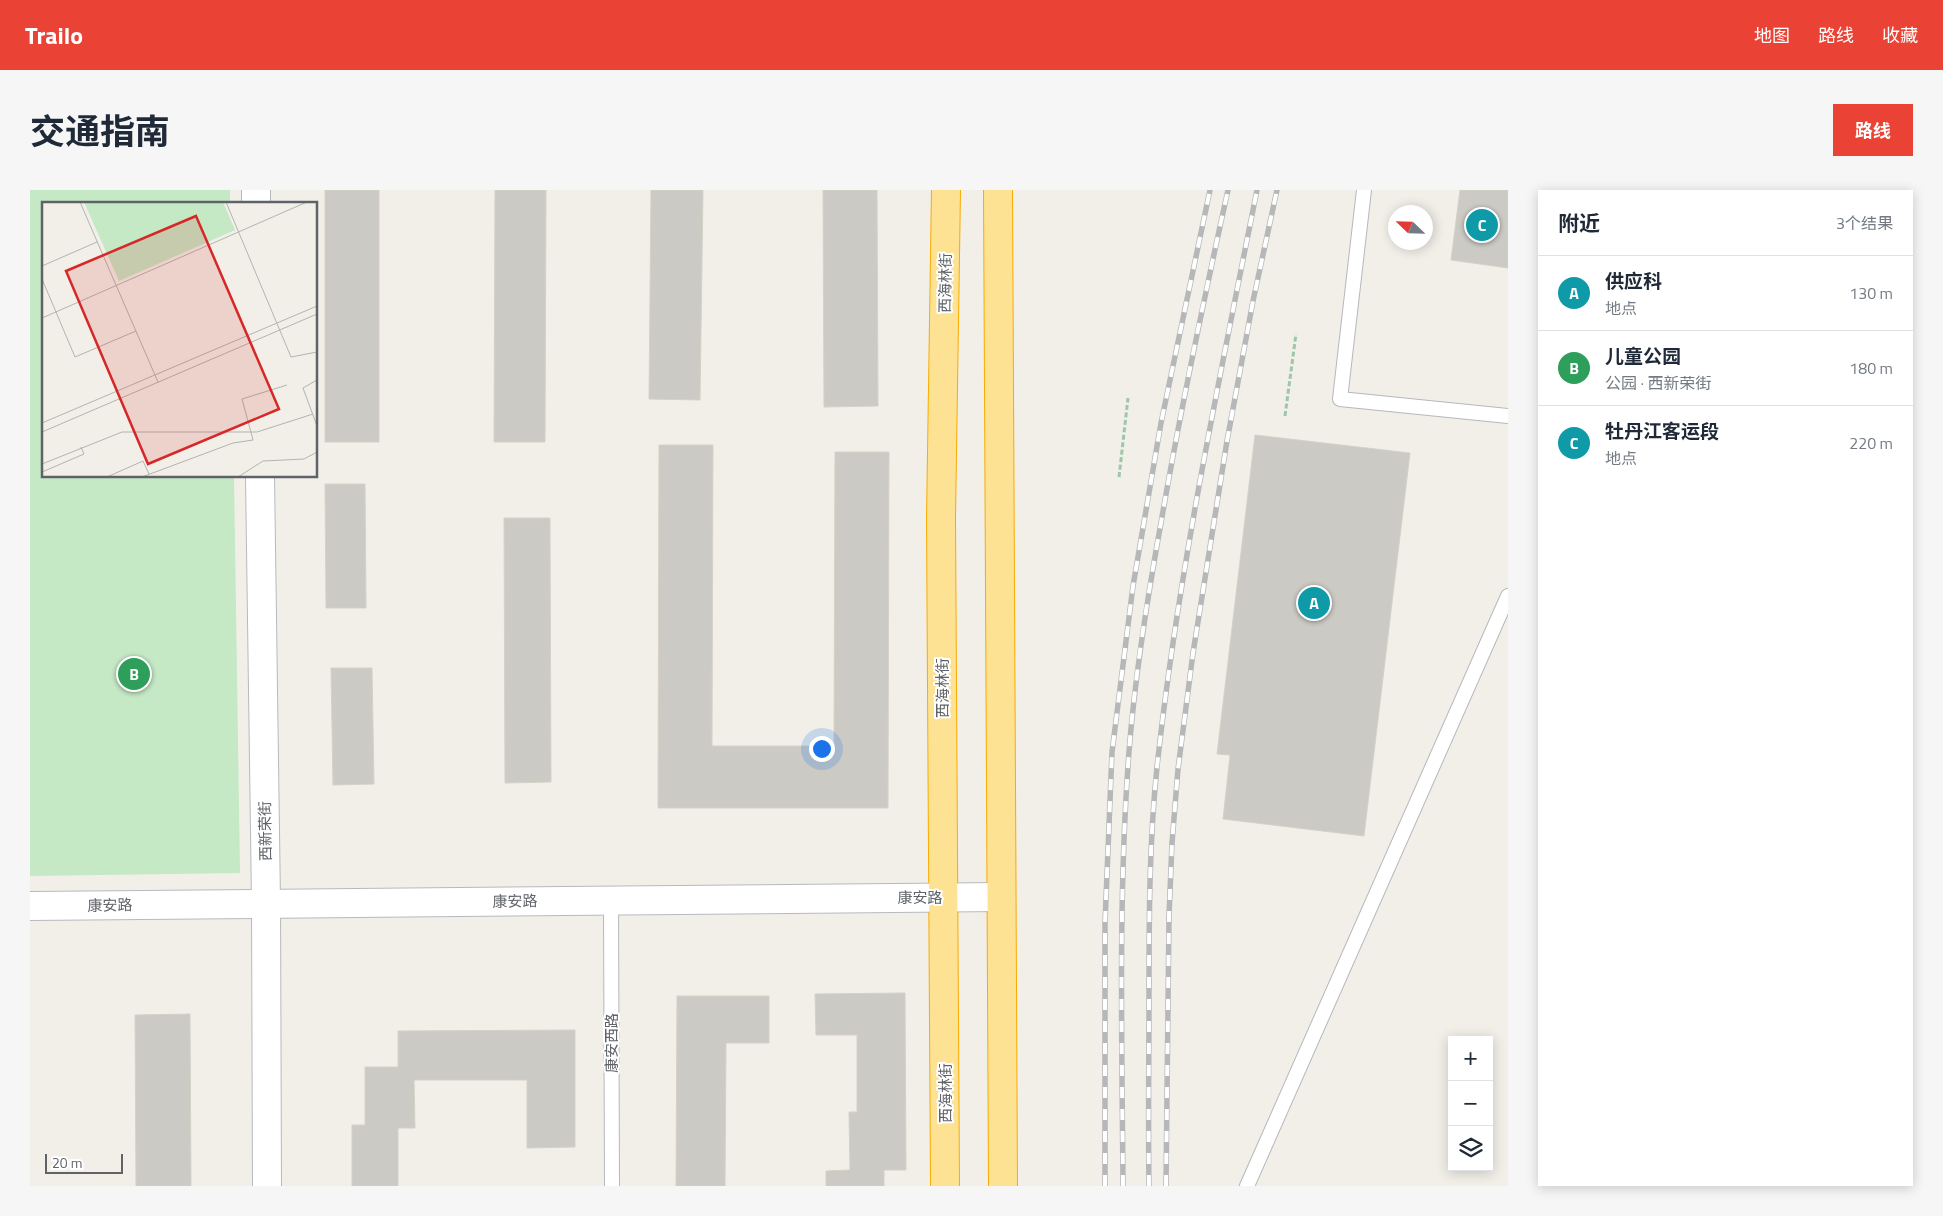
<!DOCTYPE html>
<html lang="zh">
<meta charset="utf-8">
<style>
body{margin:0;font-family:"Titillium Web","Noto Sans SC",sans-serif;background:#f6f6f7;color:#1f2937}
.controls{position:absolute;right:15px;bottom:15px;display:grid;overflow:hidden;border-radius:0px;box-shadow:0 2px 12px #0003}
.controls button{width:45px;height:45px;display:grid;place-items:center;padding:0;border:0;border-bottom:1px solid #e0e1e3;background:#fff;color:#1f2937;font:25px sans-serif}
.compass{position:absolute;left:1358px;top:15px;width:45px;height:45px;border-radius:50%;background:#fff;box-shadow:0 2px 12px #0003;rotate:293deg}
.scale{position:absolute;left:15px;bottom:12px;width:78px;box-sizing:border-box;padding-left:5px;border:2px solid #5f6368;border-top:0;font-size:14px;line-height:18px;white-space:nowrap;color:#5f6368;-webkit-text-stroke:4px #fff;paint-order:stroke}
.you{position:absolute;left:791px;top:558px;width:18px;height:18px;margin:-12px;border:4px solid #fff;border-radius:50%;background:#1a73e8;box-shadow:0 0 0 8px #1a73e833}
.badge{display:grid;place-items:center;width:32px;height:32px;border-radius:50%;background:#ea4335;color:#fff;font-size:16px;font-weight:700}
.pin{position:absolute;translate:-50% -50%;border:2px solid #fff;box-shadow:0 1px 5px #0006}
.list{margin:0;padding:0;list-style:none}
h2{display:flex;justify-content:space-between;align-items:center;height:65px;margin:0;padding:0 20px;font-size:21px}
h2 small{font-size:16px;font-weight:400;color:#747a83}
.list li{display:grid;grid-template-columns:32px 1fr auto;gap:15px;align-items:center;box-sizing:border-box;height:75px;padding:0 20px;border-top:1px solid #e0e1e3}
.list b{display:block;font-size:19px;white-space:nowrap}
.list p{margin:0;font-size:16px;white-space:nowrap;color:#747a83}
.list em{font-size:16px;font-style:normal;color:#747a83}
.icon{flex:none;width:28px;height:28px;fill:none;stroke:currentColor;stroke-width:2;stroke-linecap:round;stroke-linejoin:round}
.map{position:relative;flex:none;width:1478px;height:996px;overflow:hidden;border-radius:0px}
header{display:flex;align-items:center;gap:30px;box-sizing:border-box;height:70px;padding:0 25px;background:#ea4335;color:#fff}
header strong{font-size:24px}
nav{display:flex;gap:28px;margin-inline-start:auto;font-size:18px}
.intro{display:flex;align-items:center;justify-content:space-between;box-sizing:border-box;height:120px;padding:0 30px}
h1{margin:0;font-size:35px}
.button{padding:12px 22px;border-radius:0px;background:#ea4335;color:#fff;font-size:18px;font-weight:700}
main{display:flex;gap:30px;padding:0 30px}
aside{flex:1;background:#fff;border-radius:0px;box-shadow:0 2px 12px #0003}
.map>svg:first-child{display:block}
.green{fill:#c5e8c5}
.building{fill:#cccac5;stroke:#d6d1c6}
.lines{fill:none;stroke-linecap:round;stroke-linejoin:round}
.lane-casing{stroke:#b5b8bc;stroke-width:16}
.secondary-casing{stroke:#b6babf;stroke-width:30}
.highway-casing{stroke:#f9ab00;stroke-width:30}
.path{stroke:#9cc7a9;stroke-width:3;stroke-dasharray:5 2.5;stroke-linecap:butt}
.lane{stroke:#fff;stroke-width:14}
.secondary{stroke:#fff;stroke-width:28}
.highway{stroke:#fde293;stroke-width:28}
.rail-casing{stroke:#b6b7b8;stroke-width:5.5}
.rail{stroke:#fff;stroke-width:4;stroke-dasharray:11;stroke-linecap:butt}
.labels{text-anchor:middle;dominant-baseline:central;stroke-width:4;stroke-linejoin:round;paint-order:stroke}
.street-label{font-size:15px;fill:#5f6368;stroke:#fff}
.inset-road{fill:none;stroke:#b3b3b1;stroke-width:1}
.view{fill:#d62828;fill-opacity:0.15;stroke:#d62828;stroke-width:2.5}
.inset-edge{fill:none;stroke:#5f6368;stroke-width:2.5}
</style>
<header>
<strong>Trailo</strong>
<nav><a>地图</a><a>路线</a><a>收藏</a></nav>
</header>
<div class="intro"><h1>交通指南</h1><a class="button">路线</a></div>
<main>
<div class="map">
<svg width="1478" height="996" viewBox="0 0 1478 996">
<rect width="100%" height="100%" fill="#f1efe8"/>
<polygon class="green" points="0,0 200,0 200,14 14,14 14,286 204,286 210,683 0,686"/>
<g class="building">
<rect x="295" y="0" width="54" height="252"/>
<polygon points="465,0 516,0 515,252 464,252"/>
<polygon points="621,0 673,0 670,210 619,209"/>
<polygon points="793,0 847,0 848,216 794,217"/>
<polygon points="1430,0 1478,0 1478,78 1421,70"/>
<polygon points="1225,245 1380,263 1334,646 1193,629 1200,565 1187,564"/>
<polygon points="629,255 683,255 682,556 804,556 805,262 859,262 858,618 628,618"/>
<polygon points="295,294 335,294 336,418 296,418"/>
<polygon points="474,328 520,328 521,592 475,593"/>
<polygon points="301,478 342,478 344,594 303,595"/>
<polygon points="875,803 876,980 854,980 854,996 796,996 796,981 820,980 819,922 827,922 827,845 786,845 785,804"/>
<polygon points="647,806 739,806 739,853 696,853 695,996 646,996"/>
<polygon points="160,824 161,996 106,996 105,825"/>
<polygon points="545,840 545,957 497,958 497,890 384,890 385,938 368,938 368,996 322,996 322,935 335,935 335,877 368,877 368,841"/>
</g>
<g class="lines">
<g class="lane-casing">
<g id="lane">
<polyline points="1334,0 1310,209 1478,226"/>
<polyline points="581,710 582,996"/>
<polyline points="1217,996 1478,406"/>
</g>
</g>
<g class="secondary-casing">
<g id="secondary">
<polyline points="226,0 226,14"/>
<polyline points="230,286 236,713 237,996"/>
<polyline points="0,716 971,707"/>
</g>
</g>
<g class="highway-casing">
<g id="highway">
<polyline points="968,0 973,996"/>
<polyline points="915,996 911,329 916,0"/>
</g>
</g>
<g class="path">
<polyline points="1255,226 1266,144"/>
<polyline points="1089,287 1098,208"/>
</g>
<use href="#lane" class="lane"/>
<use href="#secondary" class="secondary"/>
<use href="#highway" class="highway"/>
<g class="rail-casing">
<g id="rail">
<polyline points="1075,996 1075,733 1082,562 1103,396 1131,233 1180,0"/>
<path d="M1093 996C1092 852 1088 706 1099 562 1105 483 1118 404 1132 327 1151 217 1174 109 1198 0"/>
<path d="M1119 996C1118 934 1119 871 1119 809 1119 732 1119 654 1127 577 1148 383 1189 191 1227 0"/>
<polyline points="1136,996 1139,726 1142,653 1148,579 1163,463 1197,251 1223,111 1247,0"/>
</g>
</g>
<use href="#rail" class="rail"/>
</g>
<g class="labels">
<g class="street-label">
<text transform="translate(915 93) rotate(-89)">西海林街</text>
<text transform="translate(912 498) rotate(-90)">西海林街</text>
<text transform="translate(235 641) rotate(-91)">西新荣街</text>
<text x="890" y="707">康安路</text>
<text transform="translate(485 711) rotate(-1)">康安路</text>
<text transform="translate(80 715) rotate(-1)">康安路</text>
<text transform="translate(581 853) rotate(-90)">康安西路</text>
<text transform="translate(915 903) rotate(-90)">西海林街</text>
</g>
</g>
<g transform="translate(12 12)">
<rect width="275" height="275" fill="#f1efe8"/>
<path d="M42 0H181L193 28 77 79Z" fill="#c5e8c5"/>
<path class="inset-road" d="M38 0 116 180M184 0 249 155 275 150M0 64 55 40M0 77 33 155 94 129M0 116 265 0M275 178 261 186 275 224M0 221 275 104M0 230 275 112M0 262 80 230H215L271 212M0 270 42 252 39 245M65 275 101 259 107 272M100 275 191 241 211 238 200 197 245 183M196 275 221 259 262 257 275 250"/>
<path class="view" d="M154 14 237 207 106 262 24 69Z"/>
<rect width="275" height="275" class="inset-edge"/>
</g>
</svg>
<div class="controls">
<button>+</button>
<button>−</button>
<button><svg class="icon" aria-label="layers" viewBox="0 0 24 24"><path d="M12 4l9 5-9 5-9-5zM3 14l9 5 9-5"/></svg></button>
</div>
<svg class="compass" viewBox="-18 -18 36 36"><path d="M0-13l5 13h-10z" fill="#e53935"/><path d="M0 13l5-13h-10z" fill="#747a83"/></svg>
<div class="scale">20 m</div>
<div class="you"></div>
<div class="pin badge" style="left:1284px;top:413px;background:#0f9aa8">A</div>
<div class="pin badge" style="left:104px;top:484px;background:#2e9e5b">B</div>
<div class="pin badge" style="left:1452px;top:35px;background:#0f9aa8">C</div>
</div>
<aside>
<h2>附近<small>3个结果</small></h2>
<ul class="list">
<li><span class="badge" style="background:#0f9aa8">A</span><div><b>供应科</b><p>地点</p></div><em>130 m</em></li>
<li><span class="badge" style="background:#2e9e5b">B</span><div><b>儿童公园</b><p>公园 · 西新荣街</p></div><em>180 m</em></li>
<li><span class="badge" style="background:#0f9aa8">C</span><div><b>牡丹江客运段</b><p>地点</p></div><em>220 m</em></li>
</ul>
</aside>
</main>
